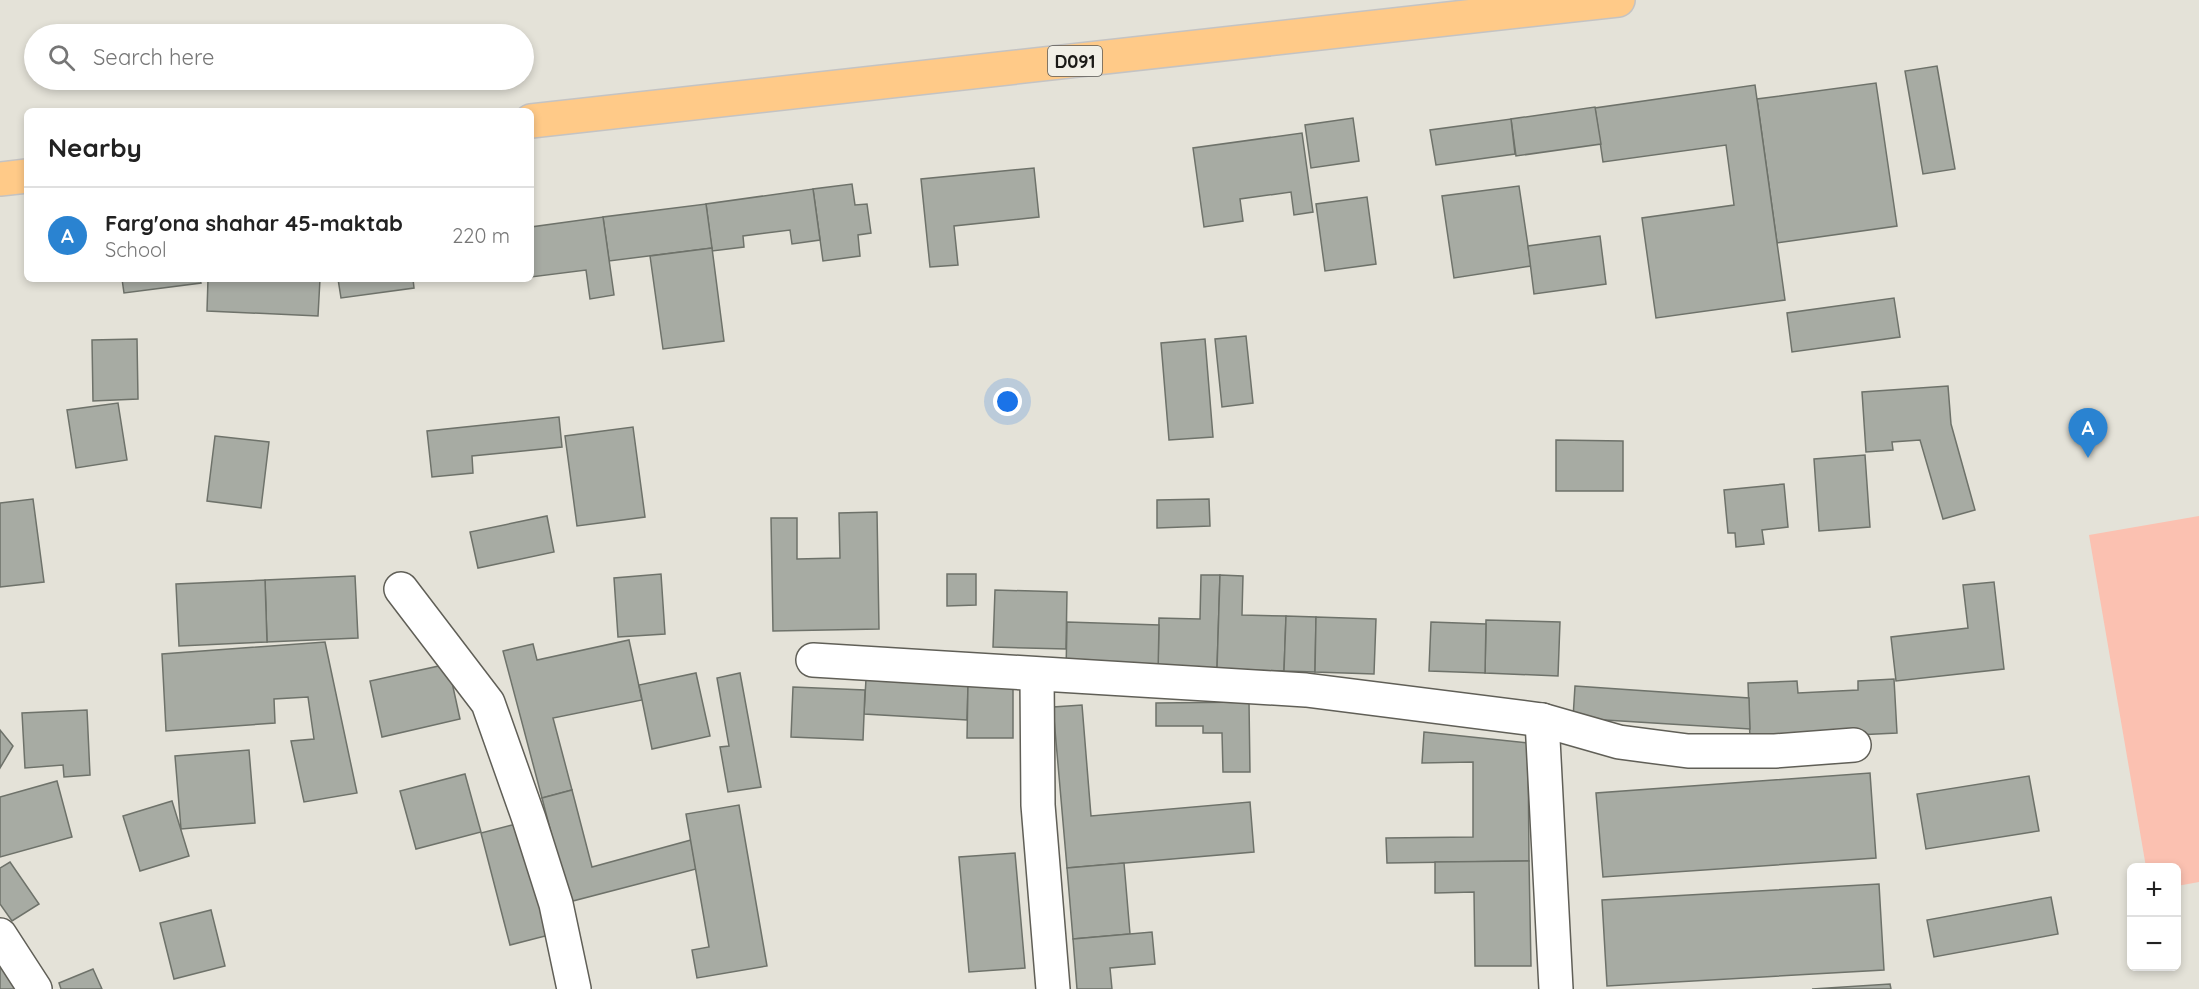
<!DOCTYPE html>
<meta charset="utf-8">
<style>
body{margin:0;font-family:Quicksand,sans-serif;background:#f6f6f6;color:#222}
.controls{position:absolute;right:18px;bottom:18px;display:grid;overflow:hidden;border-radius:9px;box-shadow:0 3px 9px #0003}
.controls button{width:54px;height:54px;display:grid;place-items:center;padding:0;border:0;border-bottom:2px solid #e0e0e0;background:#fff;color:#222;font:30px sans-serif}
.you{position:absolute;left:1008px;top:402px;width:21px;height:21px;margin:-15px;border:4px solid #fff;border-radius:50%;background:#1a73e8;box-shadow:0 0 0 9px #1a73e833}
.badge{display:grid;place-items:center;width:39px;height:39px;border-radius:50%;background:#2a83d1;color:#fff;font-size:20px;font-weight:700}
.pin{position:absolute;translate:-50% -50px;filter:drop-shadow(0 2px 3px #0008)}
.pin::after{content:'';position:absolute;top:32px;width:21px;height:18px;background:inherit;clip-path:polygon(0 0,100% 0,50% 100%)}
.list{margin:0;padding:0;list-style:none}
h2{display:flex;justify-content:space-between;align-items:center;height:78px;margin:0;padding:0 24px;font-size:26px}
h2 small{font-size:20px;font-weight:400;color:#767676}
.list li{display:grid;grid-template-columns:39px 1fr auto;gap:18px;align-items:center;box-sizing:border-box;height:96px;padding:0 24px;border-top:2px solid #e0e0e0}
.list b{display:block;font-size:22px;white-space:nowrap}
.list p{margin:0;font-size:20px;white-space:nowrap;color:#767676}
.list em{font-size:20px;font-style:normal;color:#767676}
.icon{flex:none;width:33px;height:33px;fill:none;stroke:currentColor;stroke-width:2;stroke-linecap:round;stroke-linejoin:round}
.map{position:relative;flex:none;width:2199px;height:989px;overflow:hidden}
.search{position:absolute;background:#fff;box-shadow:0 3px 9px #0003;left:24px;top:24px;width:510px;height:66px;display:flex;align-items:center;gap:15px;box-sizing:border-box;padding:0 21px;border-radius:33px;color:#767676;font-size:22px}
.panel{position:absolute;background:#fff;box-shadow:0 3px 9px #0003;left:24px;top:108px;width:510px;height:174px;border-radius:9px}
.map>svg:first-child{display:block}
.green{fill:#fbc1b1}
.building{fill:#a7aba3;stroke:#6e726a;stroke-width:1.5}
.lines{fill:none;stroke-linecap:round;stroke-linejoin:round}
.minor-casing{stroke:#605f57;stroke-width:36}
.major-casing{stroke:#c4c3c3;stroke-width:36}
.minor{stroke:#fff;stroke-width:33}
.major{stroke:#ffca88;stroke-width:33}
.labels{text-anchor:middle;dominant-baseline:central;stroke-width:5;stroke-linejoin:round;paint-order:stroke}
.shield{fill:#f1efe6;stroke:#5b5a55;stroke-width:1.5}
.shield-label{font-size:18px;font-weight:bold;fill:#1b1a17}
</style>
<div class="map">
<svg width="2199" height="989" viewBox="0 0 2199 989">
<rect width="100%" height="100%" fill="#e4e2d8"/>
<polygon class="green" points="2199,516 2199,882 2177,886 2176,868 2146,867 2089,535"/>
<g class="building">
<polygon points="1937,66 1955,169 1923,174 1905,71"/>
<polygon points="1876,83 1897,226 1777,243 1757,99"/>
<polygon points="1755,85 1785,300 1656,318 1642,218 1734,205 1726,145 1603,162 1595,108"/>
<polygon points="1595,107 1601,144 1516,156 1511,119"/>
<polygon points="1353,118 1359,161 1311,168 1305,125"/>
<polygon points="1511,119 1515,154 1436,165 1430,130"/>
<polygon points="1302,133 1313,212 1294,215 1291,192 1240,199 1243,221 1204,227 1193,148"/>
<polygon points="1034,168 1039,217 954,226 958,265 930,267 921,179"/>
<polygon points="852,184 855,205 867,204 871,233 858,235 860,256 823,261 813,189"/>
<polygon points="1519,186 1531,266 1454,278 1442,196"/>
<polygon points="813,189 820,240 792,244 790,230 743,236 744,247 712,251 706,204"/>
<polygon points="1367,197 1376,264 1325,271 1316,204"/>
<polygon points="706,204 712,248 609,261 603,217"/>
<polygon points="603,217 614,295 590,299 586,270 531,277 531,227"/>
<polygon points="1600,236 1606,284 1534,294 1528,246"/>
<polygon points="712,248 724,341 663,349 650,256"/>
<polygon points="122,279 200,279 201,283 124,293"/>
<polygon points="208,279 320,279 318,316 207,311"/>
<polygon points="338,279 413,279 414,288 341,298"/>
<polygon points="1894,298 1900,337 1792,352 1787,313"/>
<polygon points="1246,336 1253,403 1222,407 1215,339"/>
<polygon points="137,339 138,399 93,401 92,340"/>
<polygon points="1205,339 1213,437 1169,440 1161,343"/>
<polygon points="1948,386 1951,424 1975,510 1943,519 1920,440 1892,442 1893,450 1866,452 1862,392"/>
<polygon points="118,403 127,460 76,468 67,410"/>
<polygon points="559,417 562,447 472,456 473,473 432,477 427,431"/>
<polygon points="633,427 645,517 577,526 565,436"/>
<polygon points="215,436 269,442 261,508 207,501"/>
<polygon points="1556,440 1623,441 1623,491 1556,491"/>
<polygon points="1865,455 1870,527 1819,531 1814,459"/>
<polygon points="1784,484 1788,527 1762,530 1764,544 1736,547 1735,533 1728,533 1724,490"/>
<polygon points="33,499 44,582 0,587 0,503"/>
<polygon points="1209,499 1210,526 1157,528 1157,500"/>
<polygon points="877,512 879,629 773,631 771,518 797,518 797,559 840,558 839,513"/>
<polygon points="547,516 554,552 478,568 470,532"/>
<polygon points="661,574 665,634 618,637 614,578"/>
<polygon points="947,574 976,574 976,605 947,606"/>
<polygon points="1201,575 1220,575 1217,669 1158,668 1159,618 1200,619"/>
<polygon points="1220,575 1243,576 1242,615 1286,616 1284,671 1217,669"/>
<polygon points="355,576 358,638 267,642 265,580"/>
<polygon points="265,580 267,642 179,646 176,584"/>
<polygon points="1994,582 2004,669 1896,681 1891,637 1968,628 1963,585"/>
<polygon points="995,590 1067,592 1066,649 993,647"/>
<polygon points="1286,616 1316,617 1315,672 1284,671"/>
<polygon points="1316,617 1376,619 1374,674 1315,672"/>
<polygon points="1486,620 1560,622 1558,676 1485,673"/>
<polygon points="1067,622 1159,625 1158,674 1066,672"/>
<polygon points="1431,622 1486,624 1485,673 1429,671"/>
<polygon points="629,640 642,700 553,718 572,790 542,798 503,651 533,644 537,660"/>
<polygon points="325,642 357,793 304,802 291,741 314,739 308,697 274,699 275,723 166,731 162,654"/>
<polygon points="448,664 460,719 382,737 370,681"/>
<polygon points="696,673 710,736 652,749 639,685"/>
<polygon points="740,673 761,787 728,792 720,747 729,746 717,678"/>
<polygon points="866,679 968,684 967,720 864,714"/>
<polygon points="1894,679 1897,733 1750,740 1748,683 1797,681 1798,693 1858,690 1858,681"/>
<polygon points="968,684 1013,685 1013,738 967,738"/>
<polygon points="1575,686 1749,698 1750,729 1573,718"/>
<polygon points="793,687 865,690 863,740 791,737"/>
<polygon points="1249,702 1250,772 1223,772 1222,733 1203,733 1203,726 1156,726 1156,703"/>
<polygon points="1082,705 1091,816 1250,802 1254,852 1067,868 1053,707"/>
<polygon points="87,710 90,775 64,777 63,765 25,768 22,713"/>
<polygon points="0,730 13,746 0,768"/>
<polygon points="1424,732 1528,743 1529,861 1387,863 1386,838 1473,837 1473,762 1422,763"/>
<polygon points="249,750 255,823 181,829 175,756"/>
<polygon points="1870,773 1876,858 1603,877 1596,793"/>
<polygon points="465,774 481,832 416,849 400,791"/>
<polygon points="2029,776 2039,831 1926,849 1917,794"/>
<polygon points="57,781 72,837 0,857 0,797"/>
<polygon points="572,790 592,867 691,840 696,869 569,902 542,798"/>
<polygon points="172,801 189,856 140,871 123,816"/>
<polygon points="739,805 767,966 697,978 692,950 709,947 686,814"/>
<polygon points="524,822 553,934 510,945 481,833"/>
<polygon points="1015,853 1025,968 969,972 959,857"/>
<polygon points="1529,861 1531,966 1475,966 1474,892 1435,893 1435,862"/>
<polygon points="10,862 39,904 12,921 0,904 0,868"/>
<polygon points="1124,863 1130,934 1073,939 1067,868"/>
<polygon points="1879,884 1884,970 1607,986 1602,900"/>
<polygon points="2051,897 2058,934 1934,957 1927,920"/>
<polygon points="211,910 225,966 174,979 160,923"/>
<polygon points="1152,932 1155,964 1110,968 1112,989 1077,989 1073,939"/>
<polygon points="0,959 22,989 0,989"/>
<polygon points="93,969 102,989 61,989 59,983"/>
<polygon points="1890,984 1891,989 1812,989"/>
</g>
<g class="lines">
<g class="minor-casing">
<g id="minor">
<polyline points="401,589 488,703 529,819 556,904 574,989"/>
<polyline points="813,660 1306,690 1542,720 1619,742 1688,751 1775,751 1854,745"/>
<polyline points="1037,675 1038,805 1053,989"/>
<polyline points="1542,720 1556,989"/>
<polyline points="0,935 35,989"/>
</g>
</g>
<g class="major-casing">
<g id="major">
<polyline points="531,121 1618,0"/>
<polyline points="0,179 27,176"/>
</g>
</g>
<use href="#minor" class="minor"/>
<use href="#major" class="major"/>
</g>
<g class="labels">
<rect class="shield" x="1048" y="46" width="54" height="30" rx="4.5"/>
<g class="shield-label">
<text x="1075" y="61">D091</text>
</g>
</g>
</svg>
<div class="controls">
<button>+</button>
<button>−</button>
</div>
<div class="you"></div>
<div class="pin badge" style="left:2088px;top:458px">A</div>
<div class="search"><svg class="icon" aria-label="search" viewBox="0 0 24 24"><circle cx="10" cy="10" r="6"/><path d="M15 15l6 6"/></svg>Search here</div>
<section class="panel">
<h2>Nearby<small></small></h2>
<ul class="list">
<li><span class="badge">A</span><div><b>Farg'ona shahar 45-maktab</b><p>School</p></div><em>220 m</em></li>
</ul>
</section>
</div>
